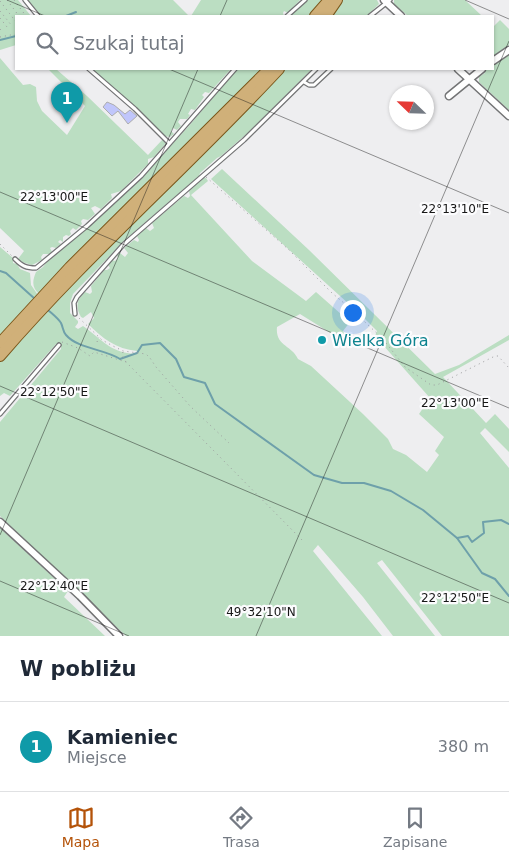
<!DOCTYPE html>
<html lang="pl">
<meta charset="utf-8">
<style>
body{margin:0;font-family:"DejaVu Sans",sans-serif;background:#f2f2f3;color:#1f2937}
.compass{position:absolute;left:389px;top:85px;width:45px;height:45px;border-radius:50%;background:#fff;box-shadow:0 1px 4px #0004;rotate:293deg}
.you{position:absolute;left:352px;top:312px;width:18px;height:18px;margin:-12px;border:4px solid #fff;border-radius:50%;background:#1a73e8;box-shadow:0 0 0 8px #1a73e833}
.badge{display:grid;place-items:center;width:32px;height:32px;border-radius:50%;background:#b45309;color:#fff;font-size:16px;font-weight:700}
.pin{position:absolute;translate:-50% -41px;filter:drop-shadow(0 1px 2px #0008)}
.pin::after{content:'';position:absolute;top:26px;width:18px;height:15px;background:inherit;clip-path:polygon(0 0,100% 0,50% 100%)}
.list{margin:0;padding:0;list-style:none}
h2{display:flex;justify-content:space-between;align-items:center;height:65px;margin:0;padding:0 20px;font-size:21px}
h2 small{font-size:16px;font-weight:400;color:#747a83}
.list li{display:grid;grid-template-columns:32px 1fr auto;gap:15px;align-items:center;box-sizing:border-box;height:90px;padding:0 20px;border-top:1px solid #e0e1e3}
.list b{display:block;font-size:19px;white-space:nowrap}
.list p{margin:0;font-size:16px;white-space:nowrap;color:#747a83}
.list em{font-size:16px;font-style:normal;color:#747a83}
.icon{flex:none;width:28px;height:28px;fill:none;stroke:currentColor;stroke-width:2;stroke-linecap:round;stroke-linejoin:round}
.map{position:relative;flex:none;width:509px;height:636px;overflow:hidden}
.search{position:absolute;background:#fff;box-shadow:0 1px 4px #0004;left:15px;right:15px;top:15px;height:55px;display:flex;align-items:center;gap:12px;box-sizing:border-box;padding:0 18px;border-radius:0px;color:#747a83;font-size:19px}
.sheet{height:155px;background:#fff}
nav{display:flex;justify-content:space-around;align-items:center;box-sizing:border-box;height:70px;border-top:1px solid #e0e1e3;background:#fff;font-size:14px;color:#747a83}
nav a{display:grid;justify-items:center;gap:2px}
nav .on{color:#b45309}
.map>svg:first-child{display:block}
.green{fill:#bbdec2}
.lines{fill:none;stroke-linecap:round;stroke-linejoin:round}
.stream{stroke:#6ea0aa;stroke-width:2}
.building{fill:#c0c6fb;stroke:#adadaf}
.service-casing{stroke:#737475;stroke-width:5.5}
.minor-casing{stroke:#737475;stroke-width:9}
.primary-casing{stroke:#7b581c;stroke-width:12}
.path{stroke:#9c9c9e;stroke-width:1;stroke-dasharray:1 4;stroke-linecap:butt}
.service{stroke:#fff;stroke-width:3}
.minor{stroke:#fff;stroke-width:6}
.primary{stroke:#d0b079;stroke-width:10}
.ticks{fill:none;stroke:#171717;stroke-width:1;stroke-opacity:0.45}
.culture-dot{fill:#0f9aa8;stroke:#fcfcfe;stroke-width:2}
.labels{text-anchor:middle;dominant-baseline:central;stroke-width:4.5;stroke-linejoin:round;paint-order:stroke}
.culture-label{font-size:16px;fill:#0d838f;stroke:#fcfcfe;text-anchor:start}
.ticks-label{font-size:12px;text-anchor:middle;fill:#171717;stroke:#fcfcfe;stroke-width:4.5;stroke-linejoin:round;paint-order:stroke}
</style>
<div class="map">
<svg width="509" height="636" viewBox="0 0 509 636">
<rect width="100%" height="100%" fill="#eeeef0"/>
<g class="green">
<polygon points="0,0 18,0 31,16 16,16 16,45 0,50"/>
<polygon points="27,0 173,0 189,16 41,16"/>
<polygon points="201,0 300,0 288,13 284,11 283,13 284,16 191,16"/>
<polygon points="307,0 324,0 311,16 290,16"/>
<polygon points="340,0 377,0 379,4 367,16 330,16"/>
<polygon points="394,0 465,0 482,16 408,16 394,4"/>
<polygon points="500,20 509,29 509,45 493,56 493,27"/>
<polygon points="509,54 509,110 479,82 479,77 485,73 483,71 487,69 493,69 493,65"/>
<polygon points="0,58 23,85 30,84 36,87 37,101 42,111 67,135 85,106 48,69 56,69 87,96 148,155 163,139 166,143 154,157 148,159 148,164 121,191 111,194 112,198 101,209 95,206 91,208 95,214 88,220 83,219 81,221 82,224 76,230 73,228 70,231 71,234 69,236 66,235 63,237 63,242 60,240 58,242 61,244 56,248 52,247 50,248 52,252 50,254 43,254 41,257 42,260 32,265 22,262 18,259 24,251 0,228"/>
<polygon points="92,69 230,69 230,70 209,93 205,92 202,95 204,97 195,110 191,109 188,114 190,115 187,119 180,119 178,122 181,126 177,130 173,128 171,131 174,134 170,137 164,136"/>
<path d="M237 69H264L39 294C32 287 32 282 36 272L43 267 46 263 138 181 188 127Z"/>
<path d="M284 69H312L251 130 221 156 217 158 200 173 199 176 126 239 73 294 70 303V313L78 321V323L75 327 78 329 83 326C103 340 111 354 138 354L137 351C116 349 102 338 88 324L94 318 91 312 83 318 81 317C75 307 77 299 85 292L90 294 92 292 91 286 104 270H107L110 268 108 265 112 260 115 261 118 258 117 255 120 253 125 257 128 253 124 248 134 240 138 242 139 240 137 236 146 228 150 231 154 228 152 223 184 196 188 198 190 196 189 191 203 178H206L208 181 191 195 252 261 306 301 316 292 350 322 343 331 345 336 342 338 332 334 300 314 277 327C275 346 292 345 298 359L311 366 363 414 388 439 393 449 406 455 427 472 439 455 435 451 444 437 419 414 430 398 375 336 377 331 361 315 211 179 222 169 309 250 435 374 459 365 509 335V340L443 377 486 423 495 414 509 429V452L485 428 480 433 509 468V636H442L382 560 377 563 435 636H393L363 597 318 545 313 551 382 636H126L0 516V422L61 349V347L56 344 10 396 4 393 0 396V362L53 304Z"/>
<polygon points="0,247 13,258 13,263 17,264 20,269 30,273 31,285 38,295 23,310 0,338"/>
<polygon points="0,528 68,591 64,597 105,636 0,636"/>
</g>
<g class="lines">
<g class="stream">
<polyline points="66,16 76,12"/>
<polyline points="0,40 16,36"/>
<polyline points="0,271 6,273 35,299"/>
<path d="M47 309C51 313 58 318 61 323 63 327 63 332 66 335 78 349 105 349 120 359L137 353 142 345 160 343 176 359 184 377 205 383 215 404 314 475 342 483H364L391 491 423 510 457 538 468 536 472 542 484 533 483 522 501 520 509 524"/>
<polyline points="457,538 482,573 495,579 509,596"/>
</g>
</g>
<polygon class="building" points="107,102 114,105 125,114 130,110 137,116 128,124 118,111 112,116 103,107"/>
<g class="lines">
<g class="service-casing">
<g id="service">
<polyline points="25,0 38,16"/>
<polyline points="287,16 305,0"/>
<polyline points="370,16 390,0"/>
<polyline points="89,69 135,109 169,143"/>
<polyline points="304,82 309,85 314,85 331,69"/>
<path d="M15 259C22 266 26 268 36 268L87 226 141 176 235 69"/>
<polyline points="75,314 74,303 77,297 123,245 244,140 316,69"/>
<polyline points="0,414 59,345"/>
</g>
</g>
<g class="minor-casing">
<g id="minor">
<polyline points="384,0 401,16"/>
<polyline points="493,61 509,50"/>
<polyline points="458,69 509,116"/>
<polyline points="449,96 482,69"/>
<polyline points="0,522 80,596 119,636"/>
</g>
</g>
<g class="primary-casing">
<g id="primary">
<polyline points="315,16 329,0"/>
<polyline points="326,16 337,0"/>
<polyline points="0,343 70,267 269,69"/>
<path d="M0 356C87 255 188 167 279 69"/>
</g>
</g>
<g class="path">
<polyline points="7,0 19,16"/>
<polyline points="14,0 26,16"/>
<polyline points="0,1 16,22"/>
<polyline points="0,11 12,26"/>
<polyline points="0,18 7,27"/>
<polyline points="0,29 1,30"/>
<polyline points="0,37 16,34"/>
<polyline points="206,177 288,249 332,293 351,309 382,338 405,367 431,385 437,385 495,356 498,356 509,368"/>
<polyline points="0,244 12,256"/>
<polyline points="79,318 102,340 113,346 123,351 146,354 150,358 156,367 190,406 229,443"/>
<polyline points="62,342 78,348 90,356 94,352 126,362 304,542"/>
<polyline points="97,342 99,337"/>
<polyline points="123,352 122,355 126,362"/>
</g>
<use href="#service" class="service"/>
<use href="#minor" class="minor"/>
<use href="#primary" class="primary"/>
</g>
<path class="ticks" d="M7 0 45 16M465 0 509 19M220 16 227 0M169 69 509 213M0 192 509 408M0 386 509 603M0 535 198 69M0 581 129 636M256 636 509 41"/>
<circle class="culture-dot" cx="322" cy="340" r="5"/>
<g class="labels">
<g class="culture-label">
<text x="332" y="340">Wielka Góra</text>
</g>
</g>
<g class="ticks-label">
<text x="54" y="201">22°13'00"E</text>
<text x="455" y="213">22°13'10"E</text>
<text x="54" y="396">22°12'50"E</text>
<text x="455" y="407">22°13'00"E</text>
<text x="54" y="590">22°12'40"E</text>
<text x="455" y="602">22°12'50"E</text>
<text x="261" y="616">49°32'10"N</text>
</g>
</svg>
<svg class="compass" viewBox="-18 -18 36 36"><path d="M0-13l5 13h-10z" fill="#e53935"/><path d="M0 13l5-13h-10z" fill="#747a83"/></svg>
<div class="you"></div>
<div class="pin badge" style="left:67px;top:123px;background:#0f9aa8">1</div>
<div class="search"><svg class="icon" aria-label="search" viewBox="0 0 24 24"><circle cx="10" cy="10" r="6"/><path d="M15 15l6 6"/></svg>Szukaj tutaj</div>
</div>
<section class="sheet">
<h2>W pobliżu<small></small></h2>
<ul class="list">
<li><span class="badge" style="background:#0f9aa8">1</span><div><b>Kamieniec</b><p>Miejsce</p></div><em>380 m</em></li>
</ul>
</section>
<nav>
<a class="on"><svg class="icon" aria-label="map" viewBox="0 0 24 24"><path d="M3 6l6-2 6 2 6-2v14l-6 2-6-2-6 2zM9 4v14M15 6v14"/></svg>Mapa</a>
<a><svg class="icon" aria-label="directions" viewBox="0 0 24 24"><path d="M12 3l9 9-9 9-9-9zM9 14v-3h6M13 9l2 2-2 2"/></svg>Trasa</a>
<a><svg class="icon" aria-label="saved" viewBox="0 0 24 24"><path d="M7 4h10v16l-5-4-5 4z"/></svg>Zapisane</a>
</nav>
